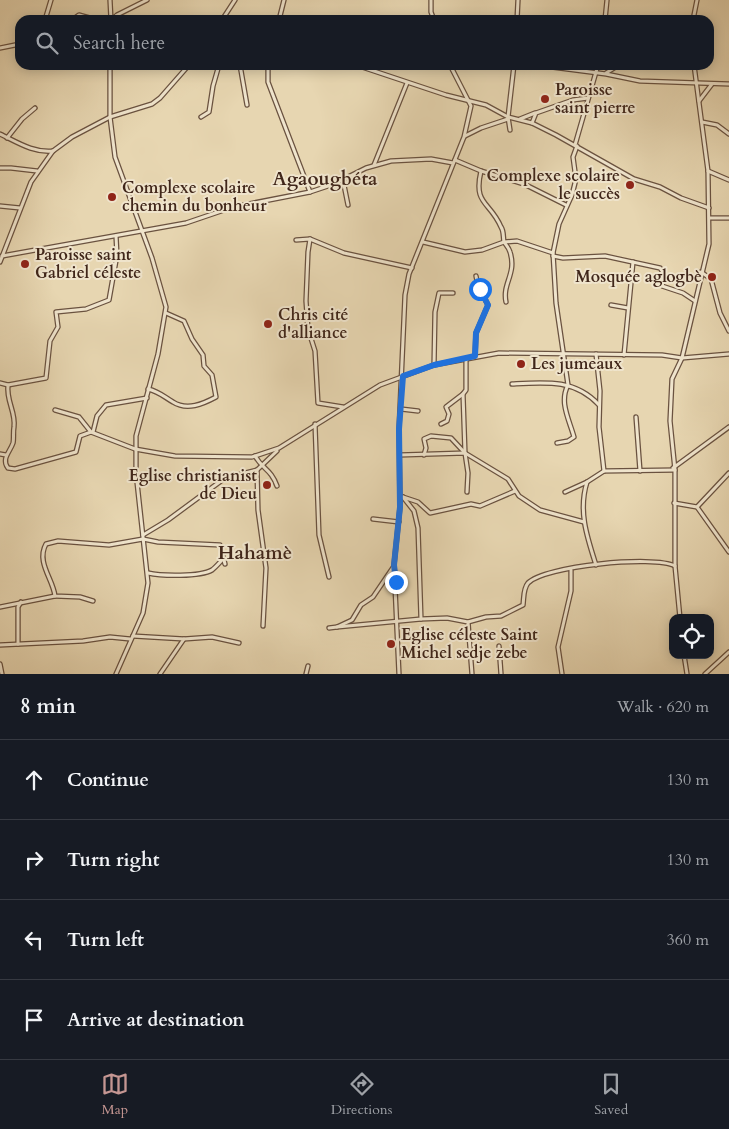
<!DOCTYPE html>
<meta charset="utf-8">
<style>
body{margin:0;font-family:Cardo,serif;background:#242831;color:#f1f3f6}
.controls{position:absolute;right:15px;bottom:15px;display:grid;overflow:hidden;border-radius:10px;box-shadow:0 2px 12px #0003}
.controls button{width:45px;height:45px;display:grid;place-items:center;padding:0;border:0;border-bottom:1px solid #363941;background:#171b24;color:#f1f3f6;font:25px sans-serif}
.stop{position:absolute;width:15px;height:15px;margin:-11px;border:4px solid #1a73e8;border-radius:50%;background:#fff}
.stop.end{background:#1a73e8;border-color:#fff;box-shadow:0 1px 5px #0008}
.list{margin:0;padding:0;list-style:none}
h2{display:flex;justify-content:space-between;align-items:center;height:65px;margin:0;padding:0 20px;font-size:21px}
h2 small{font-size:16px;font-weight:400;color:#9ea1a6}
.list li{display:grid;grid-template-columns:32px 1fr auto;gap:15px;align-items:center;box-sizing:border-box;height:80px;padding:0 20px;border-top:1px solid #363941}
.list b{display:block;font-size:19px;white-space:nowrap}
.list em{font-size:16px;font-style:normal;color:#9ea1a6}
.icon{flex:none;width:28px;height:28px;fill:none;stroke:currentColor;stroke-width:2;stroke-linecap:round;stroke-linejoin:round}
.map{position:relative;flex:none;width:729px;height:674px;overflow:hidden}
.search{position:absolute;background:#171b24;box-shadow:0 2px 12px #0003;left:15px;right:15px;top:15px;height:55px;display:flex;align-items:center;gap:12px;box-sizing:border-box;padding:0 18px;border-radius:15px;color:#9ea1a6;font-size:19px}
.sheet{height:385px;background:#171b24}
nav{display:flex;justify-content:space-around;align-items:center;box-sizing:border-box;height:70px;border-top:1px solid #363941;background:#171b24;font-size:14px;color:#9ea1a6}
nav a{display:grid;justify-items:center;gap:2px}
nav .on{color:#c59692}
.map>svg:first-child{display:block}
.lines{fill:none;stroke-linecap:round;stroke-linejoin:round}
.minor-casing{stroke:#6a5240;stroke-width:5.5}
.minor{stroke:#efe4cc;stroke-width:3}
.route{stroke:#1a73e8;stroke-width:6}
.poi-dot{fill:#8f2418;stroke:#efe4cc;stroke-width:2}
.labels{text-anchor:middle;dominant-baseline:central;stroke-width:4;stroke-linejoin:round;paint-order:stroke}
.poi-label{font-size:16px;font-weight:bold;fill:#40261a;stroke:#efe4cc;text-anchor:start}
.quarter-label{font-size:19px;font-weight:bold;fill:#40261a;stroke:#efe4cc}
</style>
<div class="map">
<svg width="729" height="674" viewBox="0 0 729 674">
<rect width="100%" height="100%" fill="#e7d6b1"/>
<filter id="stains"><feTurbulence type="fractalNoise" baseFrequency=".004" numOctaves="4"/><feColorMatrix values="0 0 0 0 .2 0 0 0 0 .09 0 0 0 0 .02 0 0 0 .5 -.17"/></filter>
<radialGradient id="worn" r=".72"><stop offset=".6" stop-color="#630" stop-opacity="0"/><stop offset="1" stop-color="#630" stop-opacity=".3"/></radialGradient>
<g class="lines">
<g class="minor-casing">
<g id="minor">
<polyline points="110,0 111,20"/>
<polyline points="431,0 431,12 434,20"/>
<polyline points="46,18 60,20"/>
<polyline points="45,20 51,0"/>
<polyline points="72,20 79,15 97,20"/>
<polyline points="111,20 117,15 147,0"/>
<polyline points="222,20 235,0"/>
<polyline points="279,20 284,0"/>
<polyline points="517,20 518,0"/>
<polyline points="605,20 607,0"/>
<polyline points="693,20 697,0"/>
<polyline points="0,48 20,44"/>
<polyline points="110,65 110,117 115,157 152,258 166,307 158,354 136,436 136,473 148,583 143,613 116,674"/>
<polyline points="240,65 247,105"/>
<polyline points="268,65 268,82 310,192"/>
<polyline points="356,65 446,95 486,105 508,117 532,123 556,135 634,179 660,187 681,198 709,208"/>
<polyline points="536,65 606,74 640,81 729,84"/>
<polyline points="606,73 619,65"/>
<polyline points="699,101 712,84"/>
<polyline points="201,117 209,112 213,86 219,65"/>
<polyline points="520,119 535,113"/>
<polyline points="702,122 717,125 729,134"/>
<polyline points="532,123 536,113 573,100 588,98"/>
<polyline points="510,130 508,117 514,65"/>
<path d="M0 134C17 142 33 153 53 151"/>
<polyline points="465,136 481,128 508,119"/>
<polyline points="7,138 22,119 35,108"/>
<polyline points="575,145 598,65"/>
<polyline points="455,160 481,171 524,184 566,205"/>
<polyline points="374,165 407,83"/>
<polyline points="0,168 11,168 37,171"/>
<path d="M481 171C473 205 490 201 501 227 504 231 503 237 504 242 506 245 509 248 510 252 517 274 502 283 506 302"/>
<polyline points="708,171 729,180"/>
<polyline points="343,180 348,205"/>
<polyline points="0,206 20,208"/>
<polyline points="710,218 729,218"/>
<polyline points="310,239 308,252 306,301 308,329 315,351 318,403 343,407"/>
<polyline points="296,240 310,239 344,253 412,268"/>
<polyline points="423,242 465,252 482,250 504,242 517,241 553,253 559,224 572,195 576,179 573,157 577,146"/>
<path d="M553 253 556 303 568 385C559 402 569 419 574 437L568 441 557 443"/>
<polyline points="2,256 186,223 233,207 310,192 334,184 366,168 391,161 431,159 453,163"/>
<polyline points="553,256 563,258 605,256 660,268 663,272 662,286 683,293 695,301"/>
<polyline points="0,262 31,182 53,151 72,137 110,117 152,104 160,98 189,65"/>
<polyline points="701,272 711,279 720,313 729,331"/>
<polyline points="611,305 628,308"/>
<polyline points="596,354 600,391 599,427 604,471"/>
<polyline points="624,355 633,262"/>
<polyline points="475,356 476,333 488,305 478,286 476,276"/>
<polyline points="466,359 466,390 463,394 465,453 508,479 519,496 540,510 584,522"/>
<polyline points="434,365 435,312 439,293 453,293"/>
<polyline points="0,383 8,385 46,378 50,341 58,327 56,312 86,309 109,300 117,255 116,236"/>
<path d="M512 384C546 382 575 379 599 405"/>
<path d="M8 385C6 401 16 412 14 427 13 432 14 439 13 443 10 452 1 459 8 468L15 469 76 452 80 436 91 432"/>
<path d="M148 389C160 392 164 397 173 402 187 411 203 404 216 397L212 375 204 366 203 355 192 339 184 321 166 313"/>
<polyline points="401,409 418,411"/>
<polyline points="55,410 79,417 91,432 135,449 175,456 252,457 279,448 380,385 434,365 499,353 662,355 682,358 729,354"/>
<polyline points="636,417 640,471"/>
<polyline points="315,424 319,535 329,577"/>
<polyline points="441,424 447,421 449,414 446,407 463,394"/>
<polyline points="93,432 97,416 106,405 147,398"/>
<polyline points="0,454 6,455"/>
<polyline points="400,455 465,453 468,473 467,492"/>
<polyline points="424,455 426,448 424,439 431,436 451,438 465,453"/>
<path d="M255 456C263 470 271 469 277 486"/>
<polyline points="673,468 729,427"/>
<path d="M587 482C578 511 587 537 596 565"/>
<polyline points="565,492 587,482 604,471 675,470"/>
<polyline points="403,497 418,502 430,513 471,504 480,506 515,491"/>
<polyline points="674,503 697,507 729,552"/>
<polyline points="697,507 729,473"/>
<polyline points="373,519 399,522"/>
<polyline points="143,535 168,520 225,478 257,470"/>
<path d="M148 573C161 576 200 577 212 570 216 567 220 562 223 559"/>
<path d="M93 601 80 597 55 596C53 579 36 562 46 544L58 541 109 545 143 539 158 542 220 545 225 564"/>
<polyline points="0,607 55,596"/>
<polyline points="680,618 675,566 675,470 670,421 672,379 682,358 709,244 708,171 694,65"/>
<path d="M421 619 447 618 468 622 486 617 501 616 523 605C524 598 523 589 528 583 544 566 654 555 675 566"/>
<polyline points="468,622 472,674"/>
<polyline points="263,626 266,568 258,510 257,470 277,451"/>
<polyline points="337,627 421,619 418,528 414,511 403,497"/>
<polyline points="329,628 337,627 352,620 361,605 373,597 394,566"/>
<polyline points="133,636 184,639 160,674"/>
<polyline points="184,639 212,637 239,643"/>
<polyline points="18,644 18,607 21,602"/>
<polyline points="0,645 83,641 110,637 130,639"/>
<polyline points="499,646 501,674"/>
<polyline points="684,655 687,674"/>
<polyline points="0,664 2,674"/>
<polyline points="306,674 308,666"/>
<polyline points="399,674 394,565 400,507 399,429 405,295 409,274 464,137 471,106 450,65"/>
<polyline points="562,674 558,647 571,591 571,570"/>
<polyline points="705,674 729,652"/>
</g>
</g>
<use href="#minor" class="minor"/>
</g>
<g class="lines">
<polyline class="route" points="396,582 394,565 400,507 399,429 403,376 434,365 475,356 476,333 488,305 480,289"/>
</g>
<g class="poi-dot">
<circle cx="545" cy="99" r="5"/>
<circle cx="630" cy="185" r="5"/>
<circle cx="112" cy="197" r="5"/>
<circle cx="25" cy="264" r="5"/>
<circle cx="712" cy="277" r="5"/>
<circle cx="268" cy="324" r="5"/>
<circle cx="521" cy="364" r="5"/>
<circle cx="267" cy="485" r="5"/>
<circle cx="391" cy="644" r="5"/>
</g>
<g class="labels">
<g class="poi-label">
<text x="555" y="90">Paroisse<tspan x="555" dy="18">saint pierre</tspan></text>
<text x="620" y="176" text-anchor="end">Complexe scolaire<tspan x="620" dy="18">le succès</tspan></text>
<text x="122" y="188">Complexe scolaire<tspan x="122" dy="18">chemin du bonheur</tspan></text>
<text x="35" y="255">Paroisse saint<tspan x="35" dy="18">Gabriel céleste</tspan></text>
<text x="702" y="277" text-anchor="end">Mosquée aglogbè</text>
<text x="278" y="315">Chris cité<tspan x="278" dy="18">d'alliance</tspan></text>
<text x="531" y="364">Les jumeaux</text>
<text x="257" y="476" text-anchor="end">Eglise christianist<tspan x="257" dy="18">de Dieu</tspan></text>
<text x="401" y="635">Eglise céleste Saint<tspan x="401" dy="18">Michel sedje zebe</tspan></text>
</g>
<g class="quarter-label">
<text x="325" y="179">Agaougbéta</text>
<text x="255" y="553">Hahamè</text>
</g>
</g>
<rect width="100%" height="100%" filter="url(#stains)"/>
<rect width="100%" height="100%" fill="url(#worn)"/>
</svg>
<div class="controls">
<button><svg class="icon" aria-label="locate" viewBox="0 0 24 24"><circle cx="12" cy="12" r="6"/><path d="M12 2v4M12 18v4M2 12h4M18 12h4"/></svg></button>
</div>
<div class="stop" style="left:480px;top:289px"></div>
<div class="stop end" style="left:396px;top:582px"></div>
<div class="search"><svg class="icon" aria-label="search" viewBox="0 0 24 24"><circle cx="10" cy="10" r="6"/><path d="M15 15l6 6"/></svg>Search here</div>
</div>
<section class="sheet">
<h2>8 min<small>Walk · 620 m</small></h2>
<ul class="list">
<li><svg class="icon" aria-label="ahead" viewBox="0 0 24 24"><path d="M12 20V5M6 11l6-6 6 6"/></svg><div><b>Continue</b></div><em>130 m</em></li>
<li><svg class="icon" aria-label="right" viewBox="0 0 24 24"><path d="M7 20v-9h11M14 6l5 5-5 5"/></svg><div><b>Turn right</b></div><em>130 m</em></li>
<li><svg class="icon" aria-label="left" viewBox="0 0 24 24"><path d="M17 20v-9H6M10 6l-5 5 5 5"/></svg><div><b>Turn left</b></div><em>360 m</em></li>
<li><svg class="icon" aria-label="arrive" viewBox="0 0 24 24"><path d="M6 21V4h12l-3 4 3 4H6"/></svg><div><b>Arrive at destination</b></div></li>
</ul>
</section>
<nav>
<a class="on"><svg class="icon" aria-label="map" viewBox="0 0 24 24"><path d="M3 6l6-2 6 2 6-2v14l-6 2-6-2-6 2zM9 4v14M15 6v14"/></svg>Map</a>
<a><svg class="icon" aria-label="directions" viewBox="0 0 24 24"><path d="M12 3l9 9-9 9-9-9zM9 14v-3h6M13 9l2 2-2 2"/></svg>Directions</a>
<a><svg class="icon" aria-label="saved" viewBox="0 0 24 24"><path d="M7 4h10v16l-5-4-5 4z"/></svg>Saved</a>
</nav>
